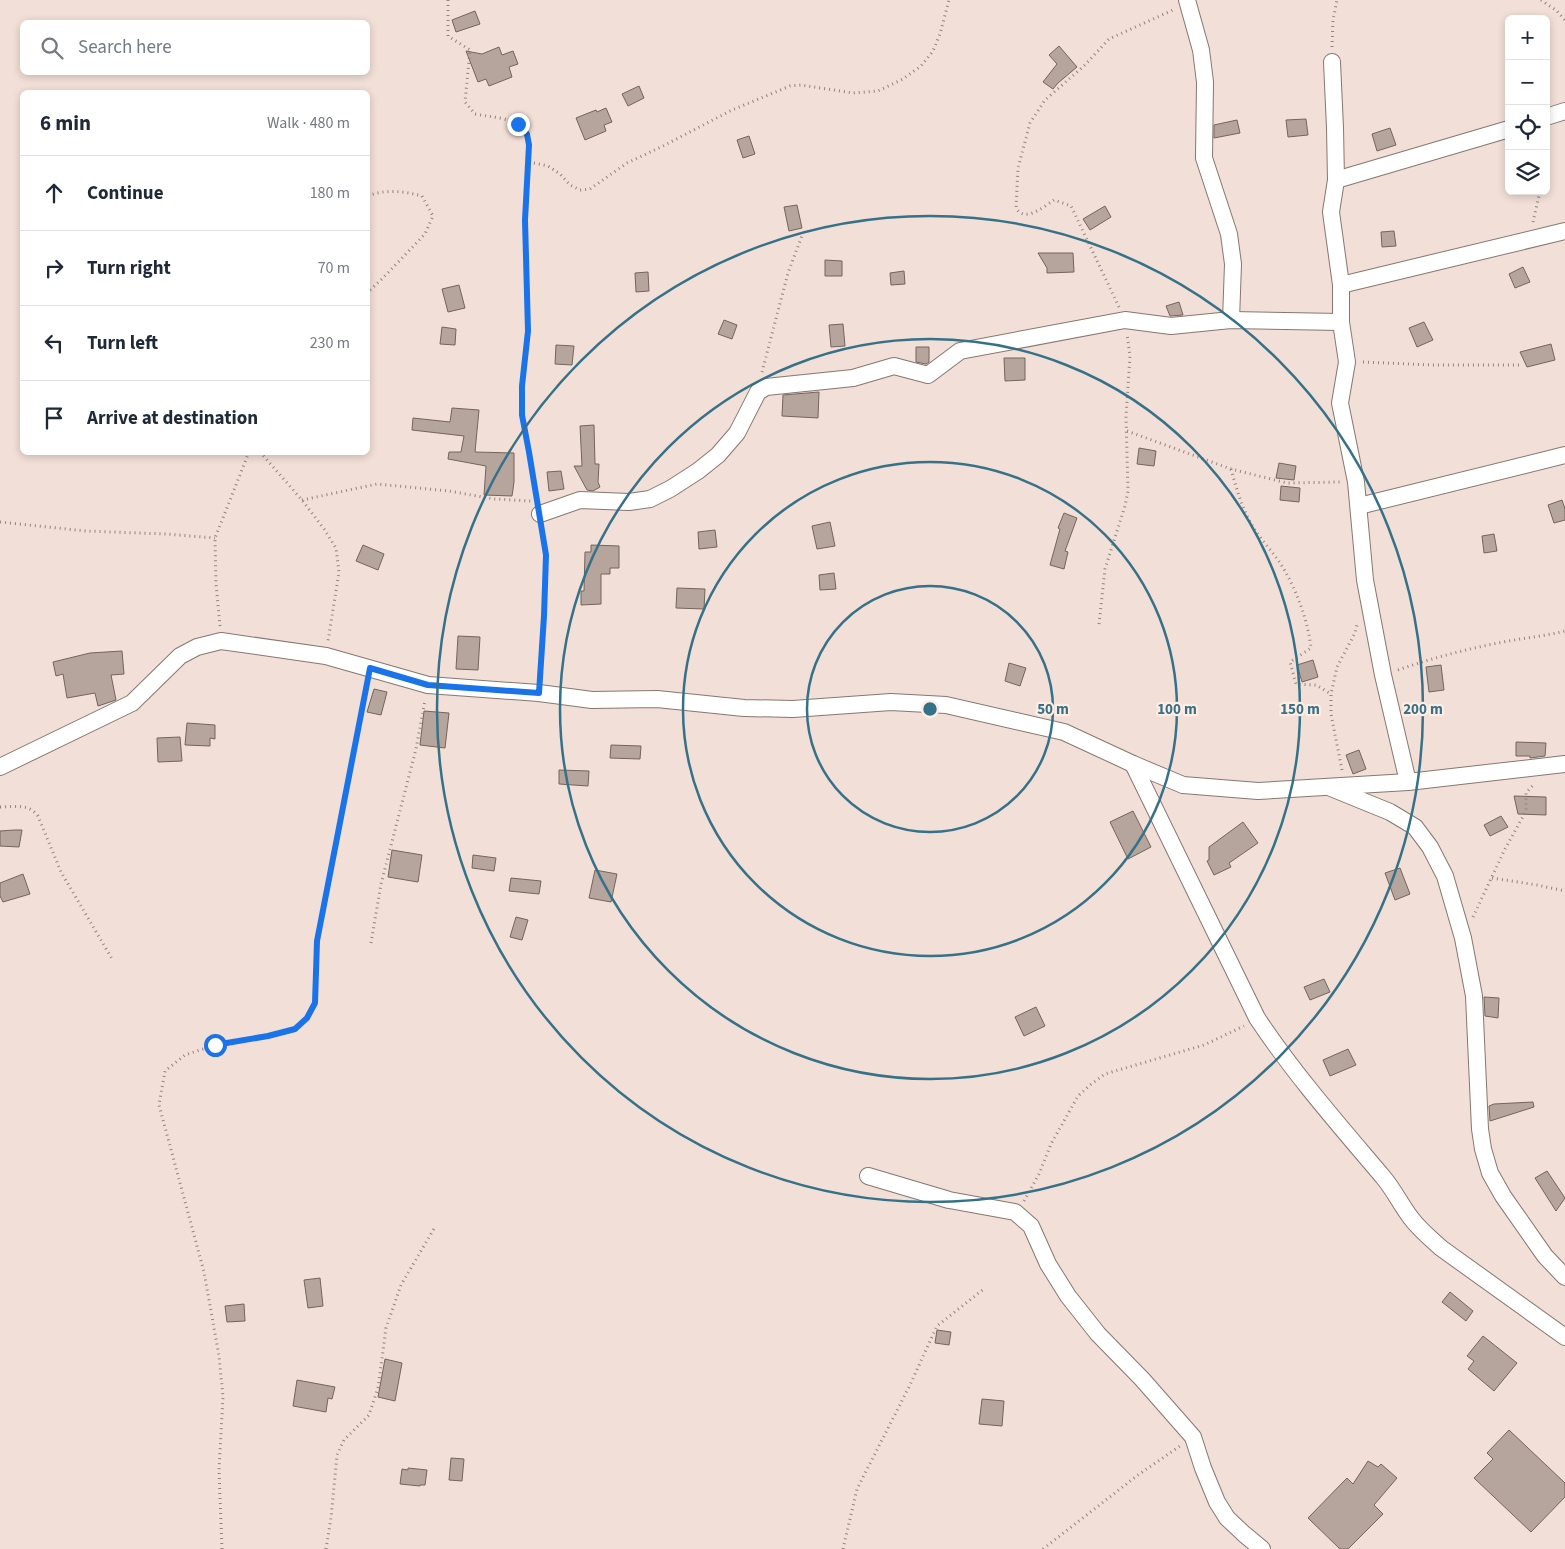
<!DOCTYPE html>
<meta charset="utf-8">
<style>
body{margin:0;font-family:"Source Sans 3",sans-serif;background:#f2f2f3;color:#1f2937}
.controls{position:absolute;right:15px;top:15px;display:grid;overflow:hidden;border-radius:8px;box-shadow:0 2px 8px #0003}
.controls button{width:45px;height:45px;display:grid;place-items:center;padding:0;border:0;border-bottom:1px solid #e0e1e3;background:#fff;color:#1f2937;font:25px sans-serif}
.stop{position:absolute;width:15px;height:15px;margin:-11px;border:4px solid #1a73e8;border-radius:50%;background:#fff}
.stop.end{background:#1a73e8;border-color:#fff;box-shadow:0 1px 5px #0008}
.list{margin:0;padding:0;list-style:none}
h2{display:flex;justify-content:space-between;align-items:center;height:65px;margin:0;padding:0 20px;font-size:21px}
h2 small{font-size:16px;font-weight:400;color:#747a83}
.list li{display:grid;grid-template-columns:32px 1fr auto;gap:15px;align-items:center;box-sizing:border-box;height:75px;padding:0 20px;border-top:1px solid #e0e1e3}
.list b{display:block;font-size:19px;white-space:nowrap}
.list em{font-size:16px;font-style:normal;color:#747a83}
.icon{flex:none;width:28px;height:28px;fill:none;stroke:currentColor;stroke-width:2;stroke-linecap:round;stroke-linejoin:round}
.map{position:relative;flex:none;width:1565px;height:1549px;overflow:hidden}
.search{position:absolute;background:#fff;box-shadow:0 2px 8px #0003;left:20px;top:20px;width:350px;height:55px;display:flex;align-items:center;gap:12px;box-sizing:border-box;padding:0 18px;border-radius:8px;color:#747a83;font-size:19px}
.panel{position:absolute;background:#fff;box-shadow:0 2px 8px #0003;left:20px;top:90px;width:350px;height:365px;border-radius:8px}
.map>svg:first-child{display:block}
.building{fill:#b6a59d;stroke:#74645d}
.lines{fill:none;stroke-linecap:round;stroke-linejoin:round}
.street-casing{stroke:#877770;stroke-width:18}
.path{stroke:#91847f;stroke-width:3;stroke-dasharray:1 4;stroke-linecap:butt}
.street{stroke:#fff;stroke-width:16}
.route{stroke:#1a73e8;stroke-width:6}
.ring{fill:none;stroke:#357188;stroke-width:2.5}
.centre{fill:#357188;stroke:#ffede4;stroke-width:2.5}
.ring-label{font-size:15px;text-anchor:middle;font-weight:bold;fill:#357188;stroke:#ffede4;stroke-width:4.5;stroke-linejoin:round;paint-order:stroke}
</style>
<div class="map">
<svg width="1565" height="1549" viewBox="0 0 1565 1549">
<rect width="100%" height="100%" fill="#f2dfd7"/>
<g class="building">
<polygon points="475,11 480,24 456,32 452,20"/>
<polygon points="1059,46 1077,67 1058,83 1053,89 1043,82 1057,64 1049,55"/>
<polygon points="499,47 502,55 513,51 518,64 509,67 512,77 489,86 486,79 478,82 466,51 482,54"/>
<polygon points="639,86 644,98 628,106 622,94"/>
<polygon points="606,108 612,122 604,125 606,131 585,140 576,118 596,110 597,112"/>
<polygon points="1306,119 1308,135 1288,137 1286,120"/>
<polygon points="1237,120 1240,133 1214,138 1214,125"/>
<polygon points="1390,128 1396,145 1377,151 1372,134"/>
<polygon points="749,136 755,154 743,158 737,140"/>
<polygon points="797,205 802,228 789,231 784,207"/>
<polygon points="1105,206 1111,217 1090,230 1083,219"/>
<polygon points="1394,231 1396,246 1382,247 1381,232"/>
<polygon points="1038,253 1073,253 1074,272 1047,273 1047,268"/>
<polygon points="825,260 842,261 842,276 825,276"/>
<polygon points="1523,267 1530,282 1515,288 1509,274"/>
<polygon points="904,271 905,284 891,285 890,273"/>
<polygon points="648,272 649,291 636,292 635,273"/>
<polygon points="459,285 465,308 448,312 442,289"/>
<polygon points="1179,302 1183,315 1170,316 1166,306"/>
<polygon points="724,320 737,325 732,339 718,334"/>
<polygon points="1424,322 1433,340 1417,347 1409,328"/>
<polygon points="843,324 845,346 831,347 829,325"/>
<polygon points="442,327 456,329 455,345 440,344"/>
<polygon points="1551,344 1555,360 1527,367 1520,352"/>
<polygon points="556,345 574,346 572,365 555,364"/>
<polygon points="916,347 929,347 929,362 926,364 916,362"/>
<polygon points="1004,358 1025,358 1025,380 1005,381"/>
<polygon points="819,392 818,418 782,416 783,395"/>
<polygon points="452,408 479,410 475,452 514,453 514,482 512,496 484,495 486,466 448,459 449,452 461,452 464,436 412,430 413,418 450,422"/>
<polygon points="594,425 595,464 599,464 598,482 600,487 593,491 587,490 574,466 582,466 580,426"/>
<polygon points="1139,448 1156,451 1154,466 1137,464"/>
<polygon points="1279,463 1296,466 1294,480 1276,478"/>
<polygon points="561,471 564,489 549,491 547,472"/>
<polygon points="1281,486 1300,488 1299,502 1280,500"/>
<polygon points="1562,500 1565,509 1565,520 1554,523 1548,505"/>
<polygon points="1064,513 1077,518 1065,551 1068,552 1064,569 1050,565 1060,529 1058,528"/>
<polygon points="830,522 835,546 817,549 812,526"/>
<polygon points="715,530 717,547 699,549 698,532"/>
<polygon points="1494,534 1497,551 1484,553 1482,536"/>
<polygon points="363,545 384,554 378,570 356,561"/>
<polygon points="591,545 619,546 619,568 610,568 610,574 601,574 601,604 581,605 581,591 584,591 585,552 591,552"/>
<polygon points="834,573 836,589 820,590 819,575"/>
<polygon points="677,588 705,589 704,609 676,608"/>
<polygon points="458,636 480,637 478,670 456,669"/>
<polygon points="122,651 124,674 111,675 116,700 98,706 95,693 67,698 63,674 56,676 53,662 90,653"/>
<polygon points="1313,660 1318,677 1302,682 1297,665"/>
<polygon points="1009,663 1026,668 1020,686 1005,681"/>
<polygon points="1441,665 1444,690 1429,692 1426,667"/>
<polygon points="374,689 387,692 381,715 367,712"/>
<polygon points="424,711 449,713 445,748 420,745"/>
<polygon points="187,723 215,725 215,739 210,738 210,746 185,745"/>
<polygon points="180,737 182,761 158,762 157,738"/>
<polygon points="1516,742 1546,743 1545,756 1530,758 1530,756 1516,756"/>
<polygon points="611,745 641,746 640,759 610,758"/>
<polygon points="1359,750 1366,769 1353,774 1346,755"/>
<polygon points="559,770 589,771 588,786 559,784"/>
<polygon points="1514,796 1546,797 1546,815 1518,814"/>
<polygon points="1133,811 1151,847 1128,859 1110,822"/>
<polygon points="1501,816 1508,827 1490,836 1484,825"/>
<polygon points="1243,822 1258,843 1229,863 1231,867 1214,875 1207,861 1209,860 1209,847"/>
<polygon points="14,830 22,830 19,847 0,846 0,831"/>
<polygon points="392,850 422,855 418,882 388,877"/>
<polygon points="473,855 496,858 494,871 472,868"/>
<polygon points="1400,868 1410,894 1395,900 1385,873"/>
<polygon points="595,870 617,874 611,902 589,898"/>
<polygon points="23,874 30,894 3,902 0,896 0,883"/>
<polygon points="511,878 541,881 539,894 509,891"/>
<polygon points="516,917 528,920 522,940 510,937"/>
<polygon points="1324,979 1330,992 1310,1000 1304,987"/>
<polygon points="1484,997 1499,998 1498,1018 1485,1016"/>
<polygon points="1036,1007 1045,1026 1024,1036 1015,1017"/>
<polygon points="1348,1049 1356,1065 1330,1076 1323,1060"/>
<polygon points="1533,1102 1534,1107 1490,1121 1489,1106 1494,1104"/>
<polygon points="1547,1171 1565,1198 1556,1211 1535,1178"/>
<polygon points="320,1278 323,1306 308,1308 304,1280"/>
<polygon points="1450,1292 1473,1311 1466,1321 1442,1302"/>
<polygon points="244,1304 245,1321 227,1322 225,1306"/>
<polygon points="937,1330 951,1332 949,1345 935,1343"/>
<polygon points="1483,1336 1517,1363 1494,1391 1468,1369 1474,1361 1467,1356"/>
<polygon points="385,1359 402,1363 395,1401 378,1397"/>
<polygon points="297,1380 335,1387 332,1399 328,1398 326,1412 293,1406"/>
<polygon points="982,1399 1004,1401 1002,1426 979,1424"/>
<polygon points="1509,1430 1565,1483 1565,1497 1531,1532 1474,1478 1493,1459 1487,1453"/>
<polygon points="451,1458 464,1459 462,1481 449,1480"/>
<polygon points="1368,1461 1378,1467 1381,1464 1397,1478 1374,1505 1383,1514 1348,1549 1340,1549 1308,1518 1347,1478 1353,1484"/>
<polygon points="408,1468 427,1470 425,1485 420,1485 420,1486 400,1484 402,1469 408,1470"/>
</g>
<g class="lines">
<g class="street-casing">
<g id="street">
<polyline points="1187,0 1201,50 1205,82 1204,158 1229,234 1233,264 1231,320"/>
<polyline points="1332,62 1335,128 1336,180 1331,212 1341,285 1341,322 1347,362 1340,403 1356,482 1365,580 1383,675 1408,782"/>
<polyline points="1546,117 1565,111"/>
<polyline points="1336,180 1509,129"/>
<polyline points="1341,285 1565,231"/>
<polyline points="1359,506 1565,455"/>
<polyline points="540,514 580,500 629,502 650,499 670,489 698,471 718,455 737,433 758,392 766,387 853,378 894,366 928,375 960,351 1125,320 1171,326 1231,320 1341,322"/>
<path d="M1133 764 1257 1018C1295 1075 1339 1125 1383 1177 1394 1190 1401 1205 1411 1218 1419 1229 1430 1238 1441 1248L1565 1337"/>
<polyline points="0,767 132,703 180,656 197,647 221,641 326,656 428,685 539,693 592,700 657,699 744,708 793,709 891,702 946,705 1064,732 1133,764 1183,785 1258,791 1408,782 1565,764"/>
<polyline points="1331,788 1390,812 1415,827 1430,847 1445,876 1463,938 1474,996 1480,1129 1483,1149 1490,1173 1503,1196 1545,1256 1565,1277"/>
<polyline points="868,1176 949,1200 1015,1212 1031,1226 1048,1264 1068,1296 1098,1334 1142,1379 1193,1437 1203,1468 1217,1502 1227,1518 1244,1534 1262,1549"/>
</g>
</g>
<g class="path">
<path d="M448 0V36L470 50 465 102 475 114C499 119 523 116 529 145L525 220 528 331 522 386V415L537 500"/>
<polyline points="1541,0 1557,11 1565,20"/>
<polyline points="1332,47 1333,20 1337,0"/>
<polyline points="529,162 548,166 560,174 570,185 580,190 590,189 627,163 663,146 732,110 790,86 801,85 853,93 878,91 903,79 921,66 933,51 940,34 949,0"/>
<path d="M368 196C385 189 404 191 422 196L433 216 425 234 383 278 368 292"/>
<polyline points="1533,222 1540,191"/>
<path d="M1119 307 1071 206 1054 200C1043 207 1025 223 1016 208L1018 168 1030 123 1045 100 1084 66 1109 39 1173 10"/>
<polyline points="1363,362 1432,365 1519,365"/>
<polyline points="762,372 788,273 803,233"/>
<polyline points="1127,431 1231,469 1287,483 1340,482"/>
<polyline points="260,452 302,500 324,529 336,548 339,572 328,641"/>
<path d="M1231 469C1236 487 1241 504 1249 520 1259 539 1275 553 1285 571 1298 594 1308 622 1311 648L1290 662 1296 684 1316 685 1331 694"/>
<polyline points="302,500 377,484 449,491 494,499 531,501"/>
<polyline points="0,522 86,531 166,534 215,538"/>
<polyline points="1099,624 1105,569 1125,506 1128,491 1126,417 1130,356 1127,334"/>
<polyline points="220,626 216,584 215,538 249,452"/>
<path d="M1398 670C1432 658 1467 649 1503 642 1524 638 1545 636 1565 631"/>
<polyline points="540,679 546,555 542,528"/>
<polyline points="1342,770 1331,714 1331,694 1337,667 1355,633 1357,625"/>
<path d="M0 807C15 807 28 803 38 816L61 872 112 959"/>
<polyline points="1492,878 1537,885 1565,891"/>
<polyline points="1473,917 1505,849 1526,811 1526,793 1534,784"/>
<polyline points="371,943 381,884 416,749 425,700"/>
<polyline points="1024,1201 1039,1174 1051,1144 1078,1096 1090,1085 1105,1074 1204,1045 1244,1026"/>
<polyline points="222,1549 219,1470 223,1397 219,1356 204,1272 159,1105 165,1071 185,1055 215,1045 268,1036 295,1029 307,1018 315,1003 317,941 367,682"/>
<polyline points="326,1549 331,1518 337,1455 344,1440 369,1415 378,1388 386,1328 401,1285 435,1227"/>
<polyline points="843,1549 857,1489 909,1387 937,1326 985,1288"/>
<polyline points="1043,1549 1138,1475 1180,1446"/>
</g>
<use href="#street" class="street"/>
</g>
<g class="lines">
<polyline class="route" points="215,1045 268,1036 295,1029 307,1018 315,1003 317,941 370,668 428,685 539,693 544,616 546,555 529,452 522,415 522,386 528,331 525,220 529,145 527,134 518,124"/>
</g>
<g class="ring">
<circle cx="930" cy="709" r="123"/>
<circle cx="930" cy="709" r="247"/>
<circle cx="930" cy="709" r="370"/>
<circle cx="930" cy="709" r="493"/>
</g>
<circle cx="930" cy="709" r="8" class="centre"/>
<g class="ring-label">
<text x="1053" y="714">50 m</text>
<text x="1177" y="714">100 m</text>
<text x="1300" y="714">150 m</text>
<text x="1423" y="714">200 m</text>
</g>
</svg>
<div class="controls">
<button>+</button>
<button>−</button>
<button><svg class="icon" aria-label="locate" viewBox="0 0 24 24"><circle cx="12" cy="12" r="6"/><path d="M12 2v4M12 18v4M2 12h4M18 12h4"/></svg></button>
<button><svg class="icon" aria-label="layers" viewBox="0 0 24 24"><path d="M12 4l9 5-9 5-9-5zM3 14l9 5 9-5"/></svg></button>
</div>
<div class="stop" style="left:215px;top:1045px"></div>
<div class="stop end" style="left:518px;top:124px"></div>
<div class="search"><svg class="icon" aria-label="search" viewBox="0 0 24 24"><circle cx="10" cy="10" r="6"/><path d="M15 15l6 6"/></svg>Search here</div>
<section class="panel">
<h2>6 min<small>Walk · 480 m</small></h2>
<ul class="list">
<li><svg class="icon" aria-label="ahead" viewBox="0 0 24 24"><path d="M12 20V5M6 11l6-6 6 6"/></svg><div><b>Continue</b></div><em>180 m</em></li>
<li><svg class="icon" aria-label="right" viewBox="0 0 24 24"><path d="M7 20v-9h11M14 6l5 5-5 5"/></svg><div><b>Turn right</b></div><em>70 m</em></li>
<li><svg class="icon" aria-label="left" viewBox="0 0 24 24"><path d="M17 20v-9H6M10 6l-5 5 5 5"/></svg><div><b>Turn left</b></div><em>230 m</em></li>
<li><svg class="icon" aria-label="arrive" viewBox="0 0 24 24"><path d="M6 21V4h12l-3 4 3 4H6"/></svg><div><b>Arrive at destination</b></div></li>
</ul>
</section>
</div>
